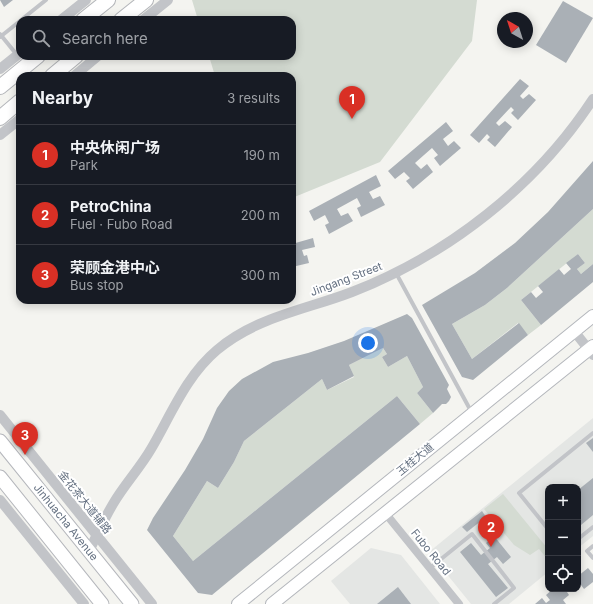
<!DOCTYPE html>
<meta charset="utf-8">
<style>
body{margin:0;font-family:Inter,"Noto Sans SC",sans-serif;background:#20242c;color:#f1f3f6}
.controls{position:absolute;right:12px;bottom:12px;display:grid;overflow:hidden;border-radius:8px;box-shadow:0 2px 10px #0003}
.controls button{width:36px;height:36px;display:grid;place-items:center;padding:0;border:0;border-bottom:1px solid #363941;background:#171b24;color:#f1f3f6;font:20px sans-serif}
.compass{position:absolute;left:497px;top:12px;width:36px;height:36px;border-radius:50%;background:#171b24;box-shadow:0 2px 10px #0003;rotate:321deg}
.you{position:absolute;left:368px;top:343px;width:14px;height:14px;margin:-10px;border:3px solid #fff;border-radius:50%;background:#1a73e8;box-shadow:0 0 0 6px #1a73e833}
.badge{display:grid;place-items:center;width:26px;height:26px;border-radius:50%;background:#d93025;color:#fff;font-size:13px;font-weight:700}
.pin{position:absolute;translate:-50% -33px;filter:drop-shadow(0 1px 2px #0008)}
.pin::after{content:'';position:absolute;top:21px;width:14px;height:12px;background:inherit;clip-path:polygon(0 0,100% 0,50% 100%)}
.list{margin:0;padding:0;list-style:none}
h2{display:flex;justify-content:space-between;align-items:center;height:52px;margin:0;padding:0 16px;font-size:17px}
h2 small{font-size:13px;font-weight:400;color:#9ea1a6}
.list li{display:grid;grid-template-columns:26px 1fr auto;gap:12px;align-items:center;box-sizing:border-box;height:60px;padding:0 16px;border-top:1px solid #363941}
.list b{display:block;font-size:15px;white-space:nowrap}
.list p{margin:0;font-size:13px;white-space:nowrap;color:#9ea1a6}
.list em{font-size:13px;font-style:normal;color:#9ea1a6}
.icon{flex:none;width:22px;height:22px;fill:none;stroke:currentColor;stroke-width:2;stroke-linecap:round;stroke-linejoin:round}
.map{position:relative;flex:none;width:593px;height:604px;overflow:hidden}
.search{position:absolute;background:#171b24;box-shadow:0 2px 10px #0003;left:16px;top:16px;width:280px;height:44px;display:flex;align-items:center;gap:10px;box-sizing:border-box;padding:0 14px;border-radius:12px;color:#9ea1a6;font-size:15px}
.panel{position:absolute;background:#171b24;box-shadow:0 2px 10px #0003;left:16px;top:72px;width:280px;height:232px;border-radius:12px}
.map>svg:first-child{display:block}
.built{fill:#e4e6e4}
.green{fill:#d4dbd2}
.building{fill:#aab0b6}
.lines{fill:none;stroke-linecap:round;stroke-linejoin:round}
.secondary-casing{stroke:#b4b7bc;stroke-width:14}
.primary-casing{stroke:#b5b7bc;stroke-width:15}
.trunk-casing{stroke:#b4b6ba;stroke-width:16}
.service{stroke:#c2c4c8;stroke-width:4}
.minor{stroke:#c2c4c8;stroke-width:8}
.tertiary{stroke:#c2c4c8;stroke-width:10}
.secondary{stroke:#fff;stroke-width:12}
.primary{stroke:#fff;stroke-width:13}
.trunk{stroke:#fff;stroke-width:14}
.labels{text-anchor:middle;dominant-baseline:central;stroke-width:4;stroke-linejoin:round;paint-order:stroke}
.street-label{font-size:11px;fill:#647081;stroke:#fff}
</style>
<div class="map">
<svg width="593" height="604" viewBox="0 0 593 604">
<rect width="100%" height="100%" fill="#f4f4f0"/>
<g class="built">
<polygon points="593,418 593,536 578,548 578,487 548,487 548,572 509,604 471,604 429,552"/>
<polygon points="371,548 401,555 440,604 350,604 331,581"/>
</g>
<g class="green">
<polygon points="192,0 477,0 472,41 380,162 292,198 292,76 215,76 209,56 292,56 292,20 198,20"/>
<polygon points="593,209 593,264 581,274 577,269 585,263 578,254 521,300 541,325 528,335 518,323 472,359 452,324 485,305 507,288"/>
<polygon points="383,348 387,354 382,357 388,367 407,356 423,387 417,393 433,413 420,424 397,396 193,561 173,536 207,481 218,488 234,462 244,441 322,379 327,390 354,377 349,365"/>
<polygon points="503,494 548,549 548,560 539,549 530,555 514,545 484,509"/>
</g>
<g class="building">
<polygon points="0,0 13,0 4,7"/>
<polygon points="563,1 593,18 566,63 536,45"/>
<polygon points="520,79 529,86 520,96 523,99 529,94 536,100 518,120 511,113 514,110 511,107 496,123 499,126 505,121 512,127 495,147 487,140 490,137 487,134 479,143 470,135"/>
<polygon points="446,122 453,131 443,139 448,146 454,141 461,148 440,166 434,158 438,155 432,148 424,155 415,163 421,169 427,164 433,172 413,189 406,181 410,178 404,172 395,179 388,171"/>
<polygon points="593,161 593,209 507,288 485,305 452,324 472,359 519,323 528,335 473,380 462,377 422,305 475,273 515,243 548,212"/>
<polygon points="376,175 381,186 369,192 373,199 380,196 385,205 361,217 357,208 361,206 357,198 337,209 341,216 348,213 353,221 329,234 325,225 329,223 325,215 314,221 309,211"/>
<polygon points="313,238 315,247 302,250 304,256 307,255 309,263 292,267 292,244"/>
<polygon points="578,254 585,263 577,269 581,274 593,264 593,282 541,325 521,300 531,292 536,298 543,292 538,286 559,269 564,275 571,269 566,263"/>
<polygon points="407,314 412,318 449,385 447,389 451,397 449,401 446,404 442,404 433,413 417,393 423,387 407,356 388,367 382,357 387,354 383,348 349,365 354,376 327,390 322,379 244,441 234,462 218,488 207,481 173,536 193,561 397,396 420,424 212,595 198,593 147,530 153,518 185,470 203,439 217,408 229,391 242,379 273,362 308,353 344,341"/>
<polygon points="593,438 593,452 586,443"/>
<polygon points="593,478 593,515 581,525 578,521 578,490"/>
<polygon points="482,511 486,517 467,532 462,527"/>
<polygon points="494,536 511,557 503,564 497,557 488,564 508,588 496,597 460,552 471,543 481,555 490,548 486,543"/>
<polygon points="588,568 593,574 593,582 584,589 578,581 578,576"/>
<polygon points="398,587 411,604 377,604"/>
<polygon points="553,589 565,589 569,595 563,600 566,604 535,604 542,598 546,603 550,600 546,595"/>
</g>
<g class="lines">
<g class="secondary-casing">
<g id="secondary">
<polyline points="238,604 593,316"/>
<polyline points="272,604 593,346"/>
</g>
</g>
<g class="primary-casing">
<g id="primary">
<polyline points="0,441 132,604"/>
<polyline points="0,477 102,604"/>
</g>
</g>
<g class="trunk-casing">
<g id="trunk">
<polyline points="83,20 108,0"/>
<polyline points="121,20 146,0"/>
<polyline points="52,76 76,56"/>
<polyline points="0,87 38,56"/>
<polyline points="0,118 20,101"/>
</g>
</g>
<g class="service">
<polyline points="21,20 46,0"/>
<polyline points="0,34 17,55"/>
<polyline points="0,37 20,21"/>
<polyline points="396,273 472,413"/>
<polyline points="548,529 519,493 593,433"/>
<polyline points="578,539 593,527"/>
<polyline points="593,546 587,551 593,558"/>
<polyline points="430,568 472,534 514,588 494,604"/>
</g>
<polyline class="minor" points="386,514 459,604"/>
<g class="tertiary">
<polyline points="61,20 86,0"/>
<polyline points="143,20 168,0"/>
<polyline points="0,69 20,53"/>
<polyline points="74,76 98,56"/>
<polyline points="0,135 20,119"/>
<polyline points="574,331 593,355"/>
<polyline points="0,415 152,604"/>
<polyline points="0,500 84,604"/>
<path d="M89 551C97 535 104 519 113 504 124 485 140 468 151 449 171 415 186 376 217 350 256 317 305 310 352 292 448 255 536 186 593 99"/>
</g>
<use href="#secondary" class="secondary"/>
<use href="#primary" class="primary"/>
<use href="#trunk" class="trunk"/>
</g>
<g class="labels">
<g class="street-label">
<text transform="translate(346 279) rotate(-21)">Jingang Street</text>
<text transform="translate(415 459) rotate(-39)">玉桂大道</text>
<text transform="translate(85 502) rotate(51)">金花茶大道辅路</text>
<text transform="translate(66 522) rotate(51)">Jinhuacha Avenue</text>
<text transform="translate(431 552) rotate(51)">Fubo Road</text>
</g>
</g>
</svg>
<div class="controls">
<button>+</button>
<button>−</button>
<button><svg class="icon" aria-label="locate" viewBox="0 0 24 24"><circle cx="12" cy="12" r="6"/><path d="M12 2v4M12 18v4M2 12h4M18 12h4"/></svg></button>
</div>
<svg class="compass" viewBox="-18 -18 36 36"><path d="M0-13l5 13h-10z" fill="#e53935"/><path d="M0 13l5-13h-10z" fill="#9ea1a6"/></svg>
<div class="you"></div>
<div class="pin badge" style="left:352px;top:119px">1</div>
<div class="pin badge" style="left:491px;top:547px">2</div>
<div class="pin badge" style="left:25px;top:455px">3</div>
<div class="search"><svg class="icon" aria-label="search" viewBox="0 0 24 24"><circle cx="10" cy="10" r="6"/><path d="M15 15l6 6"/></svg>Search here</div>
<section class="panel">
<h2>Nearby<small>3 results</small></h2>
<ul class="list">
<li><span class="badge">1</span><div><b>中央休闲广场</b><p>Park</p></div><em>190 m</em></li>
<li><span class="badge">2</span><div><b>PetroChina</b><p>Fuel · Fubo Road</p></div><em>200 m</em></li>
<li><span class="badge">3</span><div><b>荣顾金港中心</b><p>Bus stop</p></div><em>300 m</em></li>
</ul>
</section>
</div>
